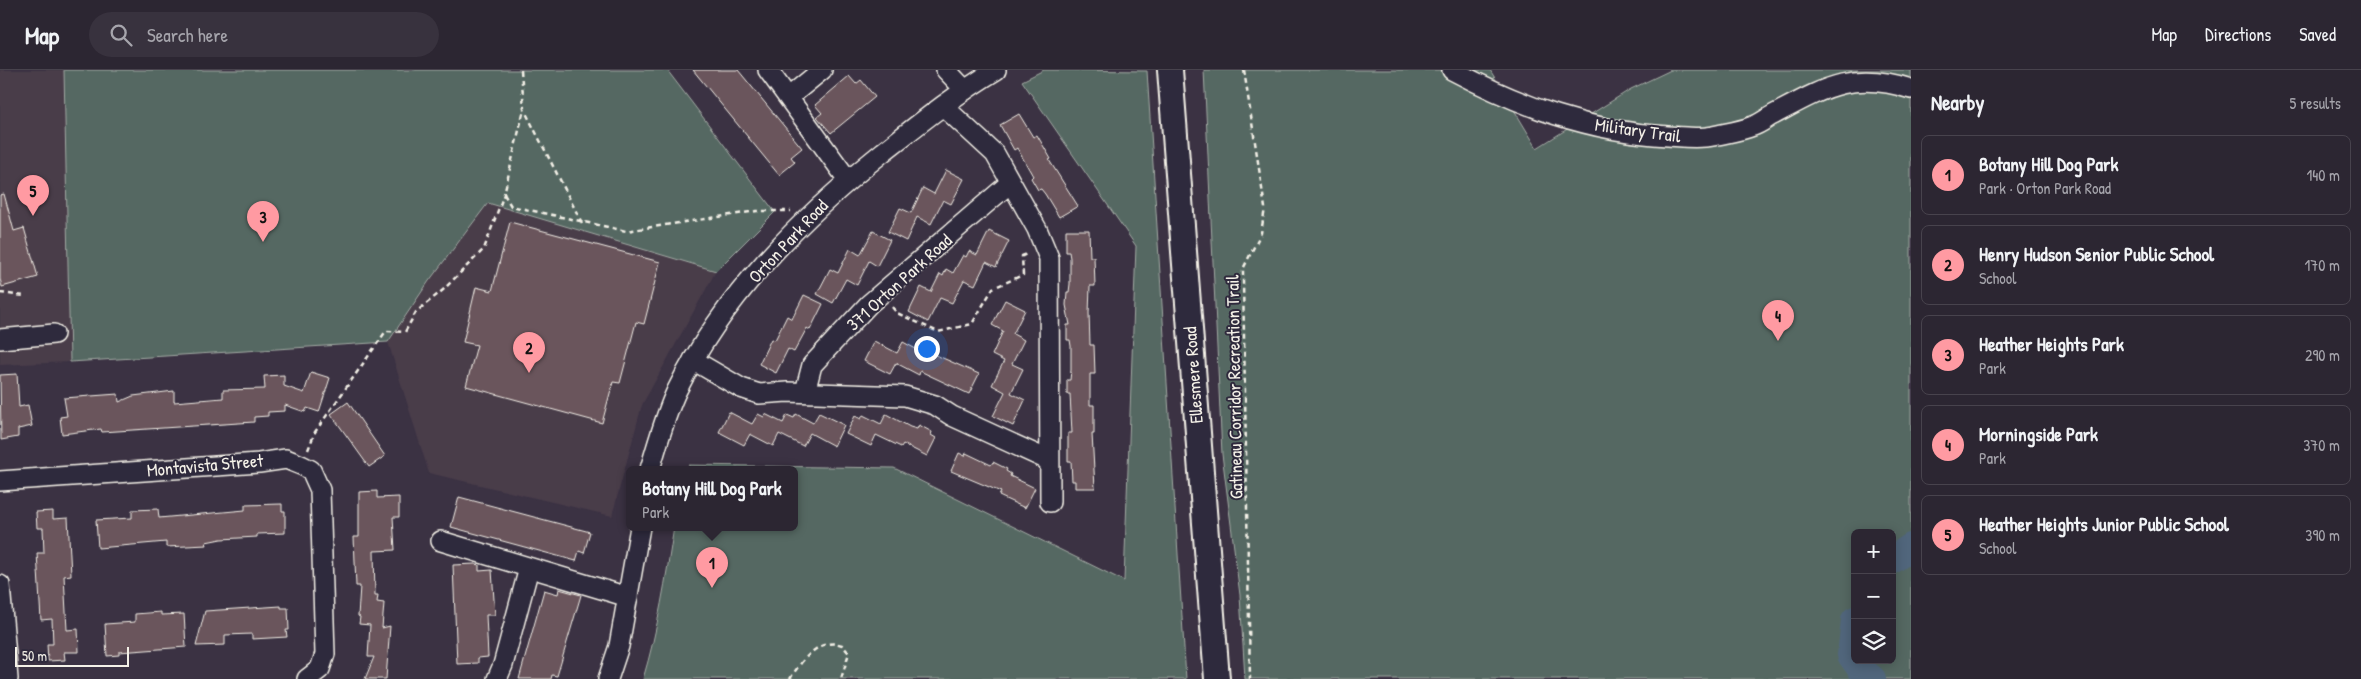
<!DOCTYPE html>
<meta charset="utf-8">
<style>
body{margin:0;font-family:"Patrick Hand",sans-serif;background:#38323e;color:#f1f3f6}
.controls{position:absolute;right:15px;bottom:15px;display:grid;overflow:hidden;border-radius:8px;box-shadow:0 2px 12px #0003}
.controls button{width:45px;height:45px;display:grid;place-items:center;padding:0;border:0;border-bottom:1px solid #48434d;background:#2c2632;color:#f1f3f6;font:25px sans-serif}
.scale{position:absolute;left:15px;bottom:12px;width:114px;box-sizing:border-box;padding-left:5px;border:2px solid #f4f1e8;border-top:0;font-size:14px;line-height:18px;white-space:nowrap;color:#f4f1e8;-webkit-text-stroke:4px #2f2a3d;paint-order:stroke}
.you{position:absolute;left:926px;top:278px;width:18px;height:18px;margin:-12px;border:4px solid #fff;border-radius:50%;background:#1a73e8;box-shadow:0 0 0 8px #1a73e833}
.badge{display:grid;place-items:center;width:32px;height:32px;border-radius:50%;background:#ff9aa2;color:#111;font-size:16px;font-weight:700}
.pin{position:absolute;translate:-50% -41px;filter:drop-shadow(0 1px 2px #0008)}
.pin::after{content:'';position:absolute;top:26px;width:18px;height:15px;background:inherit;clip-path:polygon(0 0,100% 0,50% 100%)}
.popup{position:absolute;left:626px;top:396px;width:172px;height:65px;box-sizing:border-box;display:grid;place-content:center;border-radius:8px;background:#2c2632;filter:drop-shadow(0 1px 4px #0005);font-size:16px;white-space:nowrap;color:#a6a5ac}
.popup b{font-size:19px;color:#f1f3f6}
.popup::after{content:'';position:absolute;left:50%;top:100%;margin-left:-10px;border:10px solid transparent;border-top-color:#2c2632}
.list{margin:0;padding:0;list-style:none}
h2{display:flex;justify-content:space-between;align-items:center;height:65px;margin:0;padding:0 20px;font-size:21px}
h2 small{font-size:16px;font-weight:400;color:#a6a5ac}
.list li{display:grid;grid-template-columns:32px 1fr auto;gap:15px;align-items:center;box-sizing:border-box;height:80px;margin:0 10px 10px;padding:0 10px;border:1px solid #48434d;border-radius:8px}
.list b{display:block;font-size:19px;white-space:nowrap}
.list p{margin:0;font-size:16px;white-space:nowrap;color:#a6a5ac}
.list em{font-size:16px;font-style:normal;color:#a6a5ac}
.icon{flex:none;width:28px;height:28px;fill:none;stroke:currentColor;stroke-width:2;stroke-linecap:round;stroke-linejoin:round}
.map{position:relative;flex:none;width:1911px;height:609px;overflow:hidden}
header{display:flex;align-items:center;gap:30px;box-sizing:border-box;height:70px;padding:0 25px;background:#2c2632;border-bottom:1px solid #48434d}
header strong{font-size:24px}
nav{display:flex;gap:28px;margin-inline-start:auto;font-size:18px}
.search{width:350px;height:45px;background:#38323e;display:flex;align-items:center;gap:12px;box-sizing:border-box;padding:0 18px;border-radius:28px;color:#a6a5ac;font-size:19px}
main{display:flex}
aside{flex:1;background:#2c2632}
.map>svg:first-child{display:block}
.built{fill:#493c4a}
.green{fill:#546862;stroke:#a4aca5;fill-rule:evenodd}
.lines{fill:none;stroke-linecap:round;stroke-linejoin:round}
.river{stroke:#51667c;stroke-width:28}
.building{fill:#6b545c;stroke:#f4f1e8}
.minor-casing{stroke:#f4f1e8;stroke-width:22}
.major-casing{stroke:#f4f1e8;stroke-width:28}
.path{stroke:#f4f1e8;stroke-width:2.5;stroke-dasharray:5 4;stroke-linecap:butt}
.minor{stroke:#2f2a3d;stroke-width:19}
.major{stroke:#2f2a3d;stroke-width:24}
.labels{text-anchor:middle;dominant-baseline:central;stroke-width:4;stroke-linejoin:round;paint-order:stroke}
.street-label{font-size:18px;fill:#f4f1e8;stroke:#2f2a3d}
</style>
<header>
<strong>Map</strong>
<div class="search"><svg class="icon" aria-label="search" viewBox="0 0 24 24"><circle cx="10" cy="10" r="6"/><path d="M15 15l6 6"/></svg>Search here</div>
<nav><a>Map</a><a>Directions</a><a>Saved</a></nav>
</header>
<main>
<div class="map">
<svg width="1911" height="609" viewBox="0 0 1911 609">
<rect width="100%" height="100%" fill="#3b3243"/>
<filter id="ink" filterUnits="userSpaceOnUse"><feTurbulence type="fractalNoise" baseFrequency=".02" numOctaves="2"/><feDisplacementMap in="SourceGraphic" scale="10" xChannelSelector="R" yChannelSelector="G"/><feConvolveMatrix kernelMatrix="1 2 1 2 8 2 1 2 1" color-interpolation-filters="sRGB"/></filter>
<g filter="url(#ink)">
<g class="built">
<polygon points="0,0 64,0 70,292 0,295"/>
<polygon points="488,133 716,201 642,335 612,446 429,403 388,272 429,211"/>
</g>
<g class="green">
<polygon points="64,0 667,0 775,142 716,201 488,133 429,211 388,272 70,292"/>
<path d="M1044 0 1147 1 1186 609H643C658 559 666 508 674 457H794V399H688L689 395 894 398 1124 511 1136 176 1022 11Z"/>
<path d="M1204 0H1490L1537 78 1631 19 1671 0H1911V609H1245L1240 525 1222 384ZM1855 463H1892V590H1855Z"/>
</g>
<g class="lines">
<g class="river">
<polyline points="1892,490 1911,477"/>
<polyline points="1855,550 1851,585 1864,603 1872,609"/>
</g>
</g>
<g class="building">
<polygon points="693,0 738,0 802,78 791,87 795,92 779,105"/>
<polygon points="849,6 856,14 861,10 875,27 831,63 817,47 822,43 815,35"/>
<polygon points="1019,44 1033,67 1037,65 1051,89 1049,90 1078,136 1059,147 1045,124 1041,119 1038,120 1031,108 1033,106 1017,78 1014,80 1000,55"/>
<polygon points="946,100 964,109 951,134 943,130 931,154 917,147 906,171 888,162 900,138 911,143 923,118 934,124"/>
<polygon points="4,124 14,161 24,158 38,207 2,217 0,209 0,125"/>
<polygon points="510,152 660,192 644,254 636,252 620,313 613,312 602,353 466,316 477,275 463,272 476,217 492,221"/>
<polygon points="1066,160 1089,160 1090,187 1094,187 1095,216 1090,216 1089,243 1090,275 1094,275 1095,304 1090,304 1090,335 1094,335 1094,364 1092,364 1095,418 1075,418 1075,411 1072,411 1071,391 1068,391 1068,363 1072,363 1070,324 1067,324 1067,310 1070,310 1071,300 1071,276 1070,270 1067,270 1067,255 1070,255 1066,235 1067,222 1069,222 1070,214 1070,188 1069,182 1066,182"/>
<polygon points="873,161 890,170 877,196 869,191 857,215 846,209 833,233 817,224 830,199 838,203 850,179 860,185"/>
<polygon points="989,161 1009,171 996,197 986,192 975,215 964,210 952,233 940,228 928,252 909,242 921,217 931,222 940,204 943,206 946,199 953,203 963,185 966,187 969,181 977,185"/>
<polygon points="804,225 823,234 810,260 807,258 794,282 788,279 776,303 759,294 771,269 775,270 787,246 792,249"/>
<polygon points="1005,230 1025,240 1013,264 1024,270 1012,294 1023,299 1011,323 1025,330 1013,356 993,346 1005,322 992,315 1004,291 992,285 1003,261 992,255"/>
<polygon points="874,271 897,283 903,272 927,285 929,282 979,304 969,324 920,301 919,305 896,293 890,304 864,291"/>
<polygon points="311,302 330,308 319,342 307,338 305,342 285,335 285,341 268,342 268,346 254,347 254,352 102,362 101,359 62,364 60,347 67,346 64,328 118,324 119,332 133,326 174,321 174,332 223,328 223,320 265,319 264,306 284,305 284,316 304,323"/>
<polygon points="17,304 19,337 28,335 32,356 18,359 18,367 1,370 0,305"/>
<polygon points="348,332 385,386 369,397 331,344"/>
<polygon points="729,342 752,354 758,344 764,347 765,344 783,353 787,345 794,348 796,344 813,353 819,343 844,355 834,376 810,363 803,376 779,364 773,376 750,364 744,375 719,362"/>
<polygon points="886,344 910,357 917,359 919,355 932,362 931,365 936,368 927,386 903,374 901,377 876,365 871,376 846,364 855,346 861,349 863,345 881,354"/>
<polygon points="959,383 965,386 966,383 991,395 993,392 1007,399 1006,401 1011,404 1010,406 1035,418 1025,438 999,426 1001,422 951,401"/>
<polygon points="377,421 377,428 399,427 399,447 393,447 395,480 374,481 375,525 378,525 377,532 384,533 382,558 390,556 386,609 365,609 374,587 368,587 370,555 359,554 360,547 358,546 360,516 356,516 354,467 359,467 359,422"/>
<polygon points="459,427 590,462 584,483 579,481 576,491 451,457"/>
<polygon points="282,434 282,441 285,441 285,463 257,464 257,467 221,469 206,472 207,475 166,477 166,472 98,478 96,450 132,448 132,440 158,439 159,448 245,440 245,435"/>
<polygon points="53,441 53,449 68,448 71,505 64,506 67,560 78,559 79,582 64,582 65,590 48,591 47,574 53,574 52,549 41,550 37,483 44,483 43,458 37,458 36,442"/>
<polygon points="475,494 479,495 479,501 492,500 495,545 486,545 488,587 478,588 478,593 457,594 453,495"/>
<polygon points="559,519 581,525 557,606 552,605 551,609 519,609 544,520 558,524"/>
<polygon points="281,536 281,538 288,538 289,560 286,560 287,567 252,569 252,564 225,565 225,575 196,576 205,541"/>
<polygon points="161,542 161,545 184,544 186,577 119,582 119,585 107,586 105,554 135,552 135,544"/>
</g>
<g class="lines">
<g class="minor-casing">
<g id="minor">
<polyline points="768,0 848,110"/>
<polyline points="946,0 965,20"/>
<path d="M1452 0C1520 36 1590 62 1668 66 1683 67 1698 69 1713 66 1726 63 1741 61 1753 56 1760 54 1767 48 1773 45 1824 18 1852 0 1911 19"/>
<polyline points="789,27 822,0"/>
<polyline points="943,36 995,84 1037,159 1049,188 1050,432"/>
<polyline points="0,269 54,264"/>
<polyline points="693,290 741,318 759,324 787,322 905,326 935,335 952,346 1048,390"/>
<polyline points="805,322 812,295 869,234 1010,113"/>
<path d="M650 399C658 373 665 345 677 320 724 225 801 148 883 82 920 53 956 24 996 0"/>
<polyline points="0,411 259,393 286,389 301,395 311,400 320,420 325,584 320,599 307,609"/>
<polyline points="441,471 628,527"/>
<polyline points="0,515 8,609"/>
<polyline points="497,609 503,595 529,498"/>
<polyline points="608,609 619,576 640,457"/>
</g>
</g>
<g class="major-casing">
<polyline id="major" points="1170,0 1217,609"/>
</g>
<g class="path">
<polyline points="521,0 524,39 582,153"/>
<polyline points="1244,0 1265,138 1261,163 1243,199 1243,210 1250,609"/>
<polyline points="504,124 511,136 626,161 757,141 791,141"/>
<polyline points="0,223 25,226"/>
<polyline points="892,237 897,243 938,262 972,254 993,218 1023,205 1022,186 1029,183"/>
<polyline points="308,380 315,362 386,261 405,262 416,242 443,220 484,179 504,124 524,39"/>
<path d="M790 609C801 591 819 567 842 575L849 583 841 609"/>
</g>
<use href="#minor" class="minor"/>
<use href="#major" class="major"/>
</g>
</g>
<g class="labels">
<g class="street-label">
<text transform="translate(1638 60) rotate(8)">Military Trail</text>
<text transform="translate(788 171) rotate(-47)">Orton Park Road</text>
<text transform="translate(899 212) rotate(-42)">371 Orton Park Road</text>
<text transform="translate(1193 305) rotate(-94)">Ellesmere Road</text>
<text transform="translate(1234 317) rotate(-91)">Gatineau Corridor Recreation Trail</text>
<text transform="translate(205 395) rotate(-5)">Montavista Street</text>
</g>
</g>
</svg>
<div class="controls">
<button>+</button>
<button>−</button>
<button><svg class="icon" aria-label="layers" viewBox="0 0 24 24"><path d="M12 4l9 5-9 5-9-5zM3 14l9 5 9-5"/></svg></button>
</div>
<div class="scale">50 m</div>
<div class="you"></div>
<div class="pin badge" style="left:712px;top:518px">1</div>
<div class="popup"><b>Botany Hill Dog Park</b>Park</div>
<div class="pin badge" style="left:529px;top:303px">2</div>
<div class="pin badge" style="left:263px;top:172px">3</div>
<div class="pin badge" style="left:1778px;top:271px">4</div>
<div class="pin badge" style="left:33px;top:146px">5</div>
</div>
<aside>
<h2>Nearby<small>5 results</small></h2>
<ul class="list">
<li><span class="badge">1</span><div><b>Botany Hill Dog Park</b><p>Park · Orton Park Road</p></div><em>140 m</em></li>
<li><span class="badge">2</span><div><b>Henry Hudson Senior Public School</b><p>School</p></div><em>170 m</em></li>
<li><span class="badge">3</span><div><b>Heather Heights Park</b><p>Park</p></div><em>290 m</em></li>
<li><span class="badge">4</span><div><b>Morningside Park</b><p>Park</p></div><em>370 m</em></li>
<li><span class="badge">5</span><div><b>Heather Heights Junior Public School</b><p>School</p></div><em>390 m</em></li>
</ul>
</aside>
</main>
